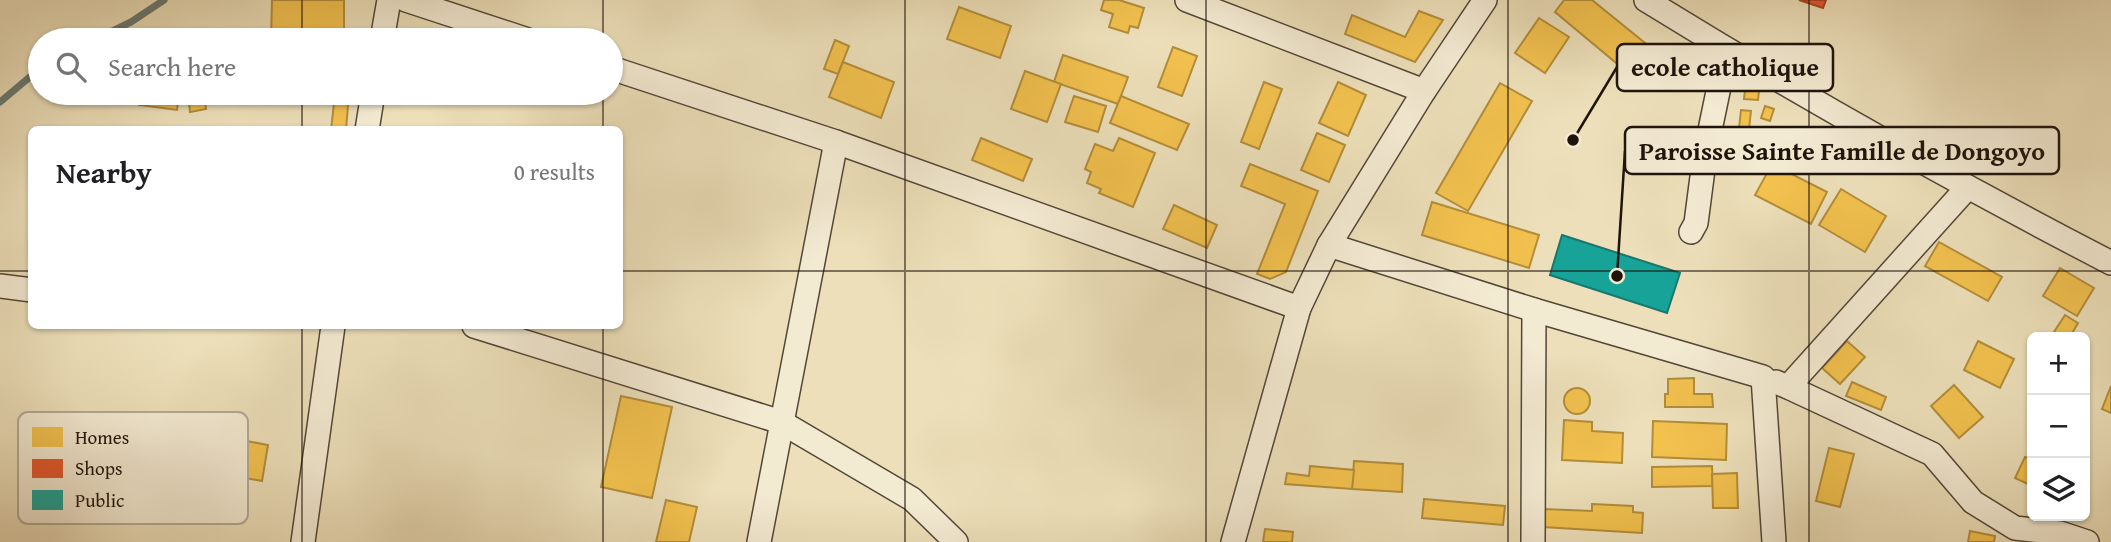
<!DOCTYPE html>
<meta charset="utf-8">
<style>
body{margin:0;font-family:"Gentium Book Plus",serif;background:#f2f2f2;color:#202124}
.controls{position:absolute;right:21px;bottom:21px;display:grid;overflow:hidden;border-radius:10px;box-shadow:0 2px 5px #0004}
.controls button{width:63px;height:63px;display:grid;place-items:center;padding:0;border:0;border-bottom:2px solid #e0e0e0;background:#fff;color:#202124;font:35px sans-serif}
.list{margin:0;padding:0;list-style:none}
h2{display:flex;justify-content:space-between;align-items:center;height:91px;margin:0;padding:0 28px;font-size:30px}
h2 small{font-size:23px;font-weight:400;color:#757577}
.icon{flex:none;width:38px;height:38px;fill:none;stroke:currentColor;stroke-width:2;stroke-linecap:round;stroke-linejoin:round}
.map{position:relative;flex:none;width:2111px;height:542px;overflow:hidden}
.search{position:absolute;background:#fff;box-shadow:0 2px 5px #0004;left:28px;top:28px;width:595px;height:77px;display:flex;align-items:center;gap:18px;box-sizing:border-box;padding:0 24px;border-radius:38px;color:#757577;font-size:26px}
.panel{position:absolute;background:#fff;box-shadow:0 2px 5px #0004;left:28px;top:126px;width:595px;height:203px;border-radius:10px}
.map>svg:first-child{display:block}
.homes{fill:#f2c14e;stroke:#b38d3a;stroke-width:2}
.shops{fill:#e4572e;stroke:#a94324;stroke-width:2}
.public{fill:#17a398;stroke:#19786e;stroke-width:2}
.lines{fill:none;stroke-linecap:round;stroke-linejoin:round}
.stream{stroke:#687971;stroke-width:7}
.minor-casing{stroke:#524737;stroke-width:26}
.minor{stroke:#f3ead2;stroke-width:23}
.grid{fill:none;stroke:#1f140c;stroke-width:2;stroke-opacity:0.55}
.key{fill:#f3ead2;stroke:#b3aa97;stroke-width:2}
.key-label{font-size:19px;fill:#1f140c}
.leader{fill:none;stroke:#1f140c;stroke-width:2.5}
.callout-dot{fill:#1f140c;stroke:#f3ead2;stroke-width:2.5}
.callout{fill:#f3ead2;stroke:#1f140c;stroke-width:2.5}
.callout-label{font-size:26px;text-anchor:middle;font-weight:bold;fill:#1f140c}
</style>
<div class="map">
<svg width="2111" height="542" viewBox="0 0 2111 542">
<rect width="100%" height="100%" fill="#ecdfb9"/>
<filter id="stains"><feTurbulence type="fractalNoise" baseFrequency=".00286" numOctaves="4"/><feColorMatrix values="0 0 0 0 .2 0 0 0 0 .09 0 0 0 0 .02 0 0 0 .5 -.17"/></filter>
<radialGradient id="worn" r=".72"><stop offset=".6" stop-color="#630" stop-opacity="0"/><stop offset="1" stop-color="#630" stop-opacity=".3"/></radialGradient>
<g class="homes">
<polygon points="272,0 344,0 344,40 271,40"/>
<polygon points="1104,0 1119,0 1144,8 1138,28 1130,26 1128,33 1109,27 1113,14 1101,10"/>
<polygon points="1564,0 1592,0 1661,56 1639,82 1555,12"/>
<polygon points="959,7 1011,26 1000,58 947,39"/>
<polygon points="1419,11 1443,20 1415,62 1345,34 1352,15 1405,37"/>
<polygon points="1539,18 1569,37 1545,73 1515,53"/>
<polygon points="835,40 849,46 838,74 824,69"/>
<polygon points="1173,47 1197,56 1182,96 1158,87"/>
<polygon points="1063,55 1128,77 1118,104 1054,82"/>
<polygon points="843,62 894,82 881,118 829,97"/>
<polygon points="1025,71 1061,84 1047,122 1011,109"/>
<polygon points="1746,81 1760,82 1758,100 1744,99"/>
<polygon points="1264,82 1282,89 1259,149 1241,142"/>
<polygon points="1338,82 1366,95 1348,136 1319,123"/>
<polygon points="1500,83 1532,101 1468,211 1436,193"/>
<polygon points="140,93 179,93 177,110 139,105"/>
<polygon points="188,93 204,93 206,109 190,112"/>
<polygon points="326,93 349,93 346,130 331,130 334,103 325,103"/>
<polygon points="1074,96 1106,106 1098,132 1065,122"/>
<polygon points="1121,96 1189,124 1177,150 1110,123"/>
<polygon points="1765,106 1774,109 1770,121 1761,118"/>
<polygon points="1741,110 1751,111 1749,129 1739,128"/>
<polygon points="1317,133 1345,145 1329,182 1301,170"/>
<polygon points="981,138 1032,159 1023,181 972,160"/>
<polygon points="1119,138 1155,153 1133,207 1099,193 1101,189 1087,183 1091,172 1085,169 1095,144 1113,151"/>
<polygon points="1250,164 1318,191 1286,272 1270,279 1257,274 1285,204 1241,186"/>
<polygon points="1772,164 1827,192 1811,224 1755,195"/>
<polygon points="1841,189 1886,216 1865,252 1819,225"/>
<polygon points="1432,202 1539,235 1529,268 1422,235"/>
<polygon points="1174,205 1217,225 1207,248 1163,229"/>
<polygon points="1939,242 2002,277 1988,301 1925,266"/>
<polygon points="2060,268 2094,288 2077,316 2043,296"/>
<polygon points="2065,315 2078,323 2070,337 2063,337 2054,332"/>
<polygon points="1847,341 1865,357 1840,384 1822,368"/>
<polygon points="1978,341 2014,359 2000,388 1964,370"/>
<polygon points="1694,378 1694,394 1712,394 1713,407 1665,407 1665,394 1668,394 1668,379"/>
<polygon points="1852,382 1886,397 1881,410 1846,396"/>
<polygon points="1954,385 1983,417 1959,438 1931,406"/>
<polygon points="2111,386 2111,413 2102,409"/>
<circle cx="1577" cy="401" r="13"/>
<polygon points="621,396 672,407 652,498 601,487"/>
<polygon points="1564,420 1592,422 1592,431 1623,433 1622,463 1562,460"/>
<polygon points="1653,421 1727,424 1726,460 1652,457"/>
<polygon points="220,436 268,445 262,481 213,472"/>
<polygon points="1829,448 1854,454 1840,507 1816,501"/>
<polygon points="2025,457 2032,460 2032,486 2015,478"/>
<polygon points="1354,461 1403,464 1402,492 1352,489"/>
<polygon points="1310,466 1354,470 1352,489 1285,484 1287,473 1309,476"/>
<polygon points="1712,466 1713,486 1652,487 1652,467"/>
<polygon points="1737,473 1738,508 1713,508 1712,474"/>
<polygon points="1424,499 1505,506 1503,525 1422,518"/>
<polygon points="666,500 697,507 689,542 656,542"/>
<polygon points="1592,504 1633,506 1633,512 1643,513 1642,533 1543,527 1544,509 1592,511"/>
<polygon points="1265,529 1293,532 1292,542 1263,542"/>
<polygon points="1970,531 1995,536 1994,542 1968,542"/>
</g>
<polygon class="shops" points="1799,0 1826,0 1823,8"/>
<polygon class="public" points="1562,235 1680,273 1667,313 1550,275"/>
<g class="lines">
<g class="stream">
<polyline points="94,40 131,22 164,0"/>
<polyline points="0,102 31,76 40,72"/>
</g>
<g class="minor-casing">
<g id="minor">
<polyline points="406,0 528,40"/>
<polyline points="1187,0 1424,91"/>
<path d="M1646 0C1798 94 1953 181 2111 263"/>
<polyline points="382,40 389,0"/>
<polyline points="611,68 836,142 1299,308"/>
<polyline points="367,130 373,93"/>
<polyline points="1691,232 1696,223 1705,154 1720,82 1716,43"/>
<polyline points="1329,245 1534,310 1763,377 1774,542"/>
<polyline points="0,286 32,290"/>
<polyline points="474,326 781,422 912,499 956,542"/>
<polyline points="1776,382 1788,387 1967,188"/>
<polyline points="1788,387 1932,454 1973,502 2015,528 2060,533 2087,542"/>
<polyline points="303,542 333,326"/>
<polyline points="759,542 836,142"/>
<polyline points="1233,542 1299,308 1329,245 1424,91 1485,0"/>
<polyline points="1533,542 1534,310"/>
</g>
</g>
<use href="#minor" class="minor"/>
</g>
<path class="grid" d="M302 0V40M603 0V40M905 0V542M1206 0V542M1508 0V542M1809 0V542M302 93V130M603 93V130M0 271H32M620 271H2111M302 326V542M603 326V542"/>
<rect x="18" y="412" width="230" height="112" rx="10" class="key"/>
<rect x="32" y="427" width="31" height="20" fill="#f2c14e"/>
<rect x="32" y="459" width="31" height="19" fill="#e4572e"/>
<rect x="32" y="490" width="31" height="20" fill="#17a398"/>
<g class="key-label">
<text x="75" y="444">Homes</text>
<text x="75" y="475">Shops</text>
<text x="75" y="507">Public</text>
</g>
<path class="leader" d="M1573 140L1617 67M1617 276L1625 151"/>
<g class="callout-dot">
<circle cx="1573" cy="140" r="7"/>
<circle cx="1617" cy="276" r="7"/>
</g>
<g class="callout">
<rect x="1617" y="44" width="216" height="47" rx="7"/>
<rect x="1625" y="127" width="434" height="47" rx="7"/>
</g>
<g class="callout-label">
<text x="1725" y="76">ecole catholique</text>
<text x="1842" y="160">Paroisse Sainte Famille de Dongoyo</text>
</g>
<rect width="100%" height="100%" filter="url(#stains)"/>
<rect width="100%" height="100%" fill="url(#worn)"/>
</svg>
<div class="controls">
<button>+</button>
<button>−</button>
<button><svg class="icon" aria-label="layers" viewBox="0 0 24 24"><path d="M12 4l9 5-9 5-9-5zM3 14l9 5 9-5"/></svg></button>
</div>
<div class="search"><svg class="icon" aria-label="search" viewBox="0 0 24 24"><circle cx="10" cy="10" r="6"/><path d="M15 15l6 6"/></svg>Search here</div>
<section class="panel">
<h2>Nearby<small>0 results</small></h2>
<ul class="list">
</ul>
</section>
</div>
